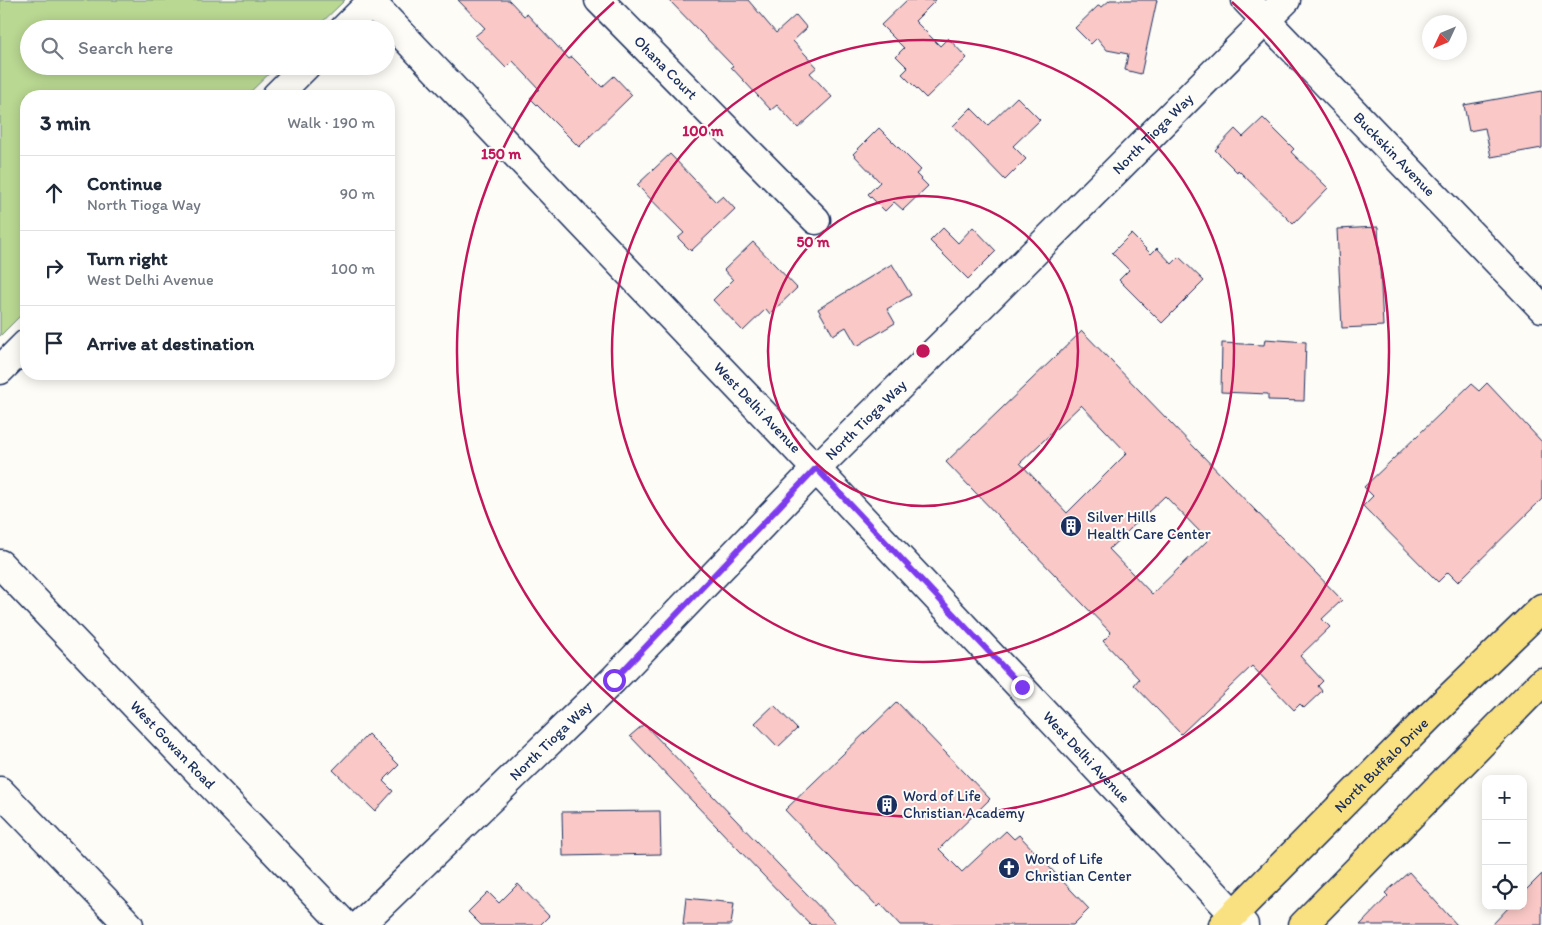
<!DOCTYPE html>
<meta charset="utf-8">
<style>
body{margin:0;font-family:Itim,sans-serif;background:#f2f2f3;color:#1f2937}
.controls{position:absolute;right:15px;bottom:15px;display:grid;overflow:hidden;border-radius:10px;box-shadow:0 2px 12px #0003}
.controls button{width:45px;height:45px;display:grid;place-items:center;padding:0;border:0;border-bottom:1px solid #e0e1e3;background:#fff;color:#1f2937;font:25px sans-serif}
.compass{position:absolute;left:1422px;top:15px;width:45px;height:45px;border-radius:50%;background:#fff;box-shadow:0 2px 12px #0003;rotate:226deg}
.stop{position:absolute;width:15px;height:15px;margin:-11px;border:4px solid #7c3aed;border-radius:50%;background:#fff}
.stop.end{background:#7c3aed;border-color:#fff;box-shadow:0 1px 5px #0008}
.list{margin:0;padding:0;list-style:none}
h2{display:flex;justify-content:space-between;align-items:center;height:65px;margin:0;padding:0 20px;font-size:21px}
h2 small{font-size:16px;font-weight:400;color:#747a83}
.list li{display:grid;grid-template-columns:32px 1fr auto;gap:15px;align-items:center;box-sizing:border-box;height:75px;padding:0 20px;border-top:1px solid #e0e1e3}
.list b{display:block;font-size:19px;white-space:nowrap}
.list p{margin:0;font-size:16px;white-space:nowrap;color:#747a83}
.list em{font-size:16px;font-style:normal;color:#747a83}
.icon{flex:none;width:28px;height:28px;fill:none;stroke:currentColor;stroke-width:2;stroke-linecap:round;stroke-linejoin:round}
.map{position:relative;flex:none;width:1542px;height:925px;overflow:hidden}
.search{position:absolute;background:#fff;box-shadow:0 2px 12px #0003;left:20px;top:20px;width:375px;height:55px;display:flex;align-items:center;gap:12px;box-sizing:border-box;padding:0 18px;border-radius:28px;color:#747a83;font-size:19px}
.panel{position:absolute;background:#fff;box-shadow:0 2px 12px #0003;left:20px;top:90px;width:375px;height:290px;border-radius:20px}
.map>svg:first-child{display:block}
.green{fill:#b9d891;stroke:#6a8478}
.building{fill:#fac9c7;stroke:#1b2f5e;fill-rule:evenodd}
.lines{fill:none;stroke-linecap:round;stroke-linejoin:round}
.minor-casing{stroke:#1b2f5e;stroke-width:31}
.major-casing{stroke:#1b2f5e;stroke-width:31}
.minor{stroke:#fdfcf7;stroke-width:28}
.major{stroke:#f9e181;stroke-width:28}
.route{stroke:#7c3aed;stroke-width:6}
.ring{fill:none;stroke:#c2185b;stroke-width:2.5}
.labels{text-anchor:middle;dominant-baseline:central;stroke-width:4;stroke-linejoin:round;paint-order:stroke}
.street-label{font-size:15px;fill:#1b2f5e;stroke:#fdfcf7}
.poi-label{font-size:15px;fill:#1b2f5e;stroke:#fdfcf7;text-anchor:start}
.centre{fill:#c2185b;stroke:#fdfcf7;stroke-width:2.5}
.ring-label{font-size:15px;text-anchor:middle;font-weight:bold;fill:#c2185b;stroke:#fdfcf7;stroke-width:4;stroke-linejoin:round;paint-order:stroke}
</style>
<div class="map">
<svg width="1542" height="925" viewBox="0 0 1542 925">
<rect width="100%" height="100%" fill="#fdfcf7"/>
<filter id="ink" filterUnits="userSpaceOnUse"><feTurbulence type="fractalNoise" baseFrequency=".02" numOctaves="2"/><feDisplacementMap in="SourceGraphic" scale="10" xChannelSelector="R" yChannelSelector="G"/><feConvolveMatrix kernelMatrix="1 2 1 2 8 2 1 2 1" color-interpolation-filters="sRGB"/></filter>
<g filter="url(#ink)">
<polygon class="green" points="0,0 345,0 315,29 29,29 29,66 277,66 246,96 26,96 26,310 0,336"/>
<g class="building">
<polygon points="458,0 509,0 524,16 527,14 569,59 572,57 602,87 614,76 632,95 579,147 530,98 539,89 513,61 506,68 475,36 485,28"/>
<polygon points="669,0 748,0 776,33 796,15 807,28 793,41 817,67 810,73 832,97 798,128 777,105 771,110 731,67 733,66"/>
<polygon points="907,0 936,0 915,21 940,46 948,38 967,58 926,98 902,74 908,68 896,56 904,48 881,25"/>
<polygon points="1110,0 1157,0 1141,74 1125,70 1128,54 1107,50 1097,38 1091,44 1075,28 1098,6 1102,7"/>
<polygon points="1542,91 1542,148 1491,157 1485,128 1469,131 1464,105"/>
<polygon points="1017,97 1040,120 1013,146 1026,159 1005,180 953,126 971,108 988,125"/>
<polygon points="1263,118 1294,149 1291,152 1328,188 1293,224 1238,170 1237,172 1215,150 1235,129 1243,137"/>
<polygon points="879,128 921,170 916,174 928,186 903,210 894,202 885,211 868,194 880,182 853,154"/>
<polygon points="670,154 716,202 723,196 735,209 691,251 678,238 684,233 637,185"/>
<polygon points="973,227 996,251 968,279 930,241 943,228 958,243"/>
<polygon points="1378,227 1383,326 1342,328 1337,229"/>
<polygon points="1131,234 1151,254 1157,248 1172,264 1179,257 1204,281 1162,323 1119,280 1129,270 1112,253"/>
<polygon points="753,242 797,288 770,314 766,309 743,331 713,300 733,280 724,270"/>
<polygon points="892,264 911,295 887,309 895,323 857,346 846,327 833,335 818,309"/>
<path d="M1082 331 1342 600 1322 619 1330 627 1300 656 1323 681 1318 686 1322 691 1304 708 1300 704 1294 710 1252 666 1181 734 1134 685 1139 679 1103 641 1111 633 946 462ZM1081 405 1127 453 1067 513 1020 463ZM1165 496 1208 540 1152 594 1109 549Z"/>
<polygon points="1265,339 1306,342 1304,401 1268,400 1268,394 1221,392 1222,343 1264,345"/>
<polygon points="1487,383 1542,442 1542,499 1458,582 1448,572 1438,582 1363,506 1373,496 1364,487 1471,384 1479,391"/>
<polygon points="897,702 990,799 939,849 962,872 1006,831 1014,839 1019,835 1089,909 1073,925 900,925 881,904 878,907 785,810"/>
<polygon points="774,705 797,729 778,747 755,723"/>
<polygon points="644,724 802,889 837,925 811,925 783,896 630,736"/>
<polygon points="368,734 399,765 383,781 393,791 375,811 333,770"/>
<polygon points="660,811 661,854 563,856 562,812"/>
<polygon points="1409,872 1457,925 1360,925 1388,896 1385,893"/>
<polygon points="1542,874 1542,925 1492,925 1510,906 1523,906 1523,893"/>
<polygon points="518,884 549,916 540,925 481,925 468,912 488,892 499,903"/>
<polygon points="686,898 734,903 731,925 683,925"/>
</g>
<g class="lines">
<g class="minor-casing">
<g id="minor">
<path id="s1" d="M599 0 816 220"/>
<path id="s2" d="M1246 0 1542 308"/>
<path id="s3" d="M371 2 816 469 1244 925"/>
<polyline points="344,29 373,0"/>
<polyline points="276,96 306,66"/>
<polyline points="0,370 26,344"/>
<path id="s4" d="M0 564 345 925"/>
<polyline points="0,791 129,925"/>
<path id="s5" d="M360 925 613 680 816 469 979 308 1286 0"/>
</g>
</g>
<g class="major-casing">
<g id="major">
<path id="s6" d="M1223 925 1430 716 1542 608"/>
<polyline points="1303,925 1542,682"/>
</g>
</g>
<use href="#minor" class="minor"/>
<use href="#major" class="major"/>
</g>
</g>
<g class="lines" filter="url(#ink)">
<polyline class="route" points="614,680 816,468 1022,687"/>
</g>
<g class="ring">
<circle cx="923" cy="351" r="155"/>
<circle cx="923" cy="351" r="311"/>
<path d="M1232 2A466 466 0 1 1 614 2"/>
</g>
<defs>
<g id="building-disc" transform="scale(1.125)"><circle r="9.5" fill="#1b2f5e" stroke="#fdfcf7"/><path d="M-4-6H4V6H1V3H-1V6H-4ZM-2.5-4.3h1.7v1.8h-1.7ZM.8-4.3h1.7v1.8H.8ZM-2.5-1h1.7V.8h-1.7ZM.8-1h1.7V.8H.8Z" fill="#fff"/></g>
<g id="church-disc" transform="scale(1.125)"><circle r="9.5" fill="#1b2f5e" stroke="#fdfcf7"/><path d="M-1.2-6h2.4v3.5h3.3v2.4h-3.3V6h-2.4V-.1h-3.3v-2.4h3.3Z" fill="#fff"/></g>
</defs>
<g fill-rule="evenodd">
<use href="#building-disc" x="1071" y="526"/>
<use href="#building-disc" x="887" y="805"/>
<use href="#church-disc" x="1009" y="868"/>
</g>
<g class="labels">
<g class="street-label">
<text stroke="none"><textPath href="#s1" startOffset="95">Ohana Court</textPath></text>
<text stroke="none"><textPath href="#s5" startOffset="1120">North Tioga Way</textPath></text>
<text stroke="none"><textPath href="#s2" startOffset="214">Buckskin Avenue</textPath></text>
<text stroke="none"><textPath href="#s3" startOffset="560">West Delhi Avenue</textPath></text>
<text stroke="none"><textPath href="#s5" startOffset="715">North Tioga Way</textPath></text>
<text stroke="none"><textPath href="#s5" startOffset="265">North Tioga Way</textPath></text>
<text stroke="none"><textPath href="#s4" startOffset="250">West Gowan Road</textPath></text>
<text stroke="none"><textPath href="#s3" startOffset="1040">West Delhi Avenue</textPath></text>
<text stroke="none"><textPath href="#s6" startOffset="225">North Buffalo Drive</textPath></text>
</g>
<g class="poi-label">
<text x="1087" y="517">Silver Hills<tspan x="1087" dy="17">Health Care Center</tspan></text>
<text x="903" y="796">Word of Life<tspan x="903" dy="17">Christian Academy</tspan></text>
<text x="1025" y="859">Word of Life<tspan x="1025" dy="17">Christian Center</tspan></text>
</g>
</g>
<circle cx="923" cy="351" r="8" class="centre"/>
<g class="ring-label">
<text x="703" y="136">100 m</text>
<text x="501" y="159">150 m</text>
<text x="813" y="247">50 m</text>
</g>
</svg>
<div class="controls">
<button>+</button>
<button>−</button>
<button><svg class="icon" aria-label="locate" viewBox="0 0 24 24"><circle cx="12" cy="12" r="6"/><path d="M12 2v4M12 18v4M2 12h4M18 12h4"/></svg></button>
</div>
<svg class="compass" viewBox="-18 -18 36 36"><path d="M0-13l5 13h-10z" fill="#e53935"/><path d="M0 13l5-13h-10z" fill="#747a83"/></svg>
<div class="stop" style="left:614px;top:680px"></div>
<div class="stop end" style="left:1022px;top:687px"></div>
<div class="search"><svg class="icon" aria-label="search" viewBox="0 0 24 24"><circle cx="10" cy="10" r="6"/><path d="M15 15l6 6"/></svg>Search here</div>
<section class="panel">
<h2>3 min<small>Walk · 190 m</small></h2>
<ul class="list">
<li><svg class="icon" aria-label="ahead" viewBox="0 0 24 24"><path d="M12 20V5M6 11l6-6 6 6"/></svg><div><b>Continue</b><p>North Tioga Way</p></div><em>90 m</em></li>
<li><svg class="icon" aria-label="right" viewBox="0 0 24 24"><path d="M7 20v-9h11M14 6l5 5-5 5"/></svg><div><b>Turn right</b><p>West Delhi Avenue</p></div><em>100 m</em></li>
<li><svg class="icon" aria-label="arrive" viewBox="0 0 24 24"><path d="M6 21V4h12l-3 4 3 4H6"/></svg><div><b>Arrive at destination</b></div></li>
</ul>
</section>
</div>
